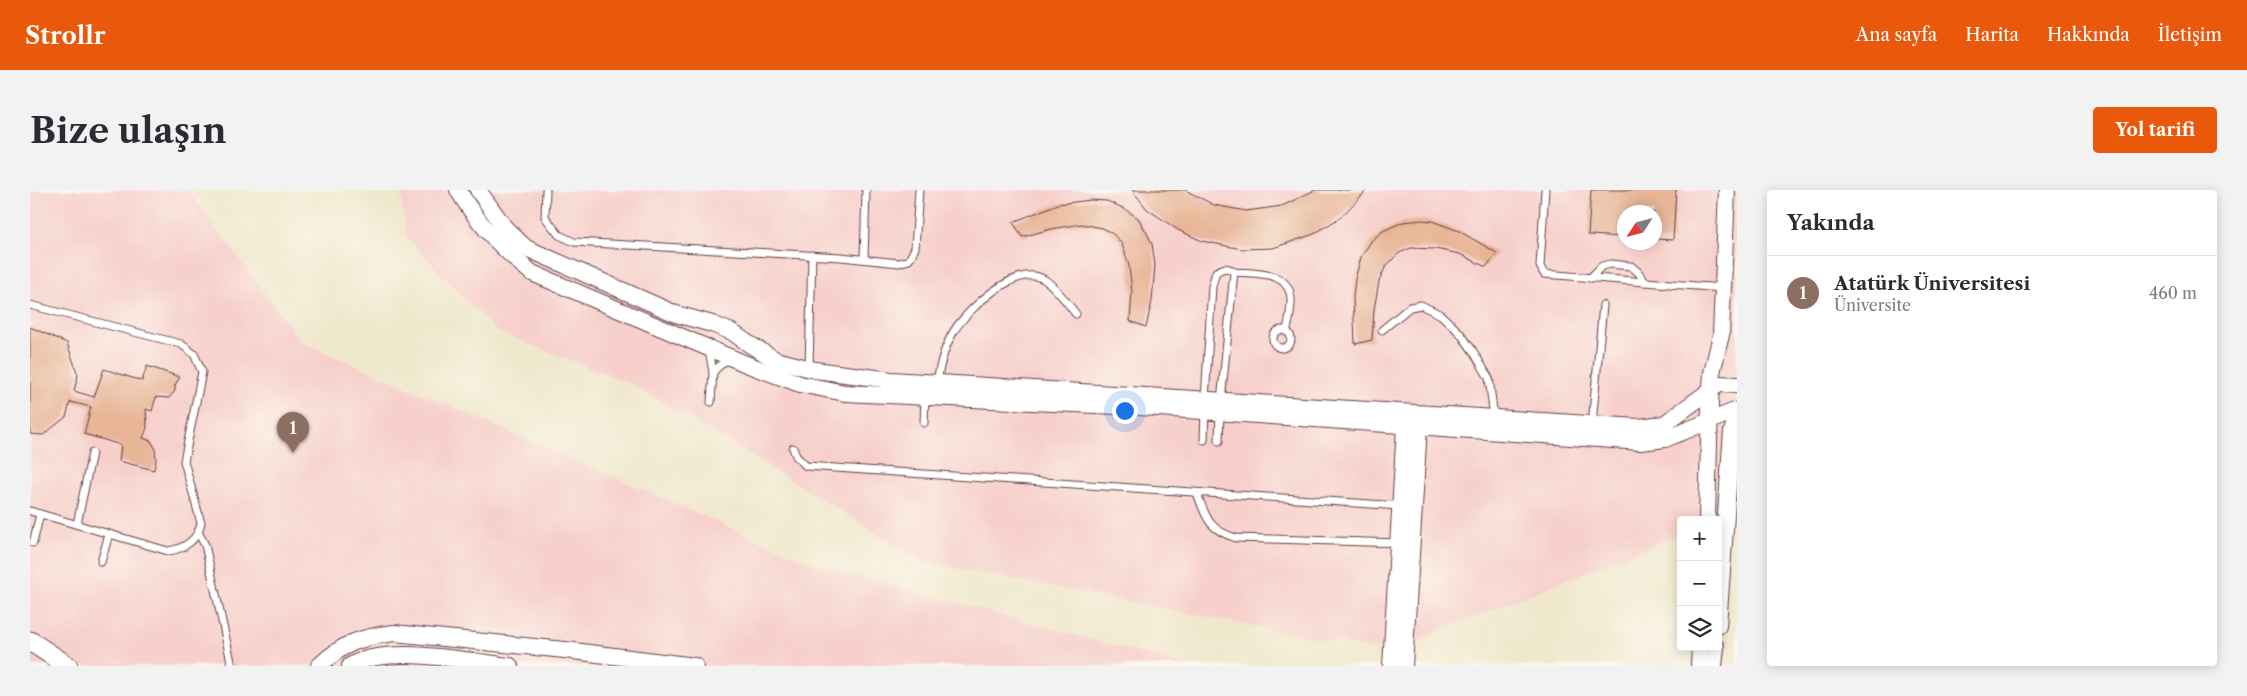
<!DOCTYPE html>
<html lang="tr">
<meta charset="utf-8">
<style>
body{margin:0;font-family:"Libre Caslon Text",serif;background:#f2f2f3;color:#2b2b33}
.controls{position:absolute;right:15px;bottom:15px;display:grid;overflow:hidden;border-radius:5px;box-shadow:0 2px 12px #0003}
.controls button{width:45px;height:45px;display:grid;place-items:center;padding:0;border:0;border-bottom:1px solid #e1e1e2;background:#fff;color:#2b2b33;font:25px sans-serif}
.compass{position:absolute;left:1587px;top:15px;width:45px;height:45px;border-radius:50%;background:#fff;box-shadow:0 2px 12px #0003;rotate:234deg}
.you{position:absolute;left:1094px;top:220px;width:18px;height:18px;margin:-12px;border:4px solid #fff;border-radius:50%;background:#1a73e8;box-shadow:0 0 0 8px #1a73e833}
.badge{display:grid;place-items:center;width:32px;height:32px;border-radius:50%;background:#ea580c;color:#fff;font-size:16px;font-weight:700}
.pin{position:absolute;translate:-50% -41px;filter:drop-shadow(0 1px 2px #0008)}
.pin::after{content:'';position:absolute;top:26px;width:18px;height:15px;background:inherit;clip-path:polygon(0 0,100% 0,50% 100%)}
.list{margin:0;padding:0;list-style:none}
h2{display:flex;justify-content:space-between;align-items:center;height:65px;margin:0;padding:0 20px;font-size:21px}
h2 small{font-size:16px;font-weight:400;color:#7c7c81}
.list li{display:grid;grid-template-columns:32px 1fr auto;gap:15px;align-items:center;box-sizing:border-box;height:75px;padding:0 20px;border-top:1px solid #e1e1e2}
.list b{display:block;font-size:19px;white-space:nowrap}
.list p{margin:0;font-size:16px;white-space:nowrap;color:#7c7c81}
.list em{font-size:16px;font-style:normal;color:#7c7c81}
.icon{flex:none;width:28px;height:28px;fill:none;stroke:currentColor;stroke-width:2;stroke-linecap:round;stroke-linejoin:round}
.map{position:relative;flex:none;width:1707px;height:476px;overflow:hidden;border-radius:5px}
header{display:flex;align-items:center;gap:30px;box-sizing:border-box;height:70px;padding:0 25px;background:#ea580c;color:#fff}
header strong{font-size:24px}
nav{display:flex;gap:28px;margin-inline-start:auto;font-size:18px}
.intro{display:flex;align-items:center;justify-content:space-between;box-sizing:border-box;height:120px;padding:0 30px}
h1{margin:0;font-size:35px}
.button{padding:12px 22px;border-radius:5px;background:#ea580c;color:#fff;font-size:18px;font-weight:700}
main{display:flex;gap:30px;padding:0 30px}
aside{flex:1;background:#fff;border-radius:5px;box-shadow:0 2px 12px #0003}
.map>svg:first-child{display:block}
.built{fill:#f7d0cc;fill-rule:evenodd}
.building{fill:#e8b597}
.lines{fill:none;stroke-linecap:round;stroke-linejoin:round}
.service-casing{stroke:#633d43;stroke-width:9}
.tertiary-casing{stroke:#633d43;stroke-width:18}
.secondary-casing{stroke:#633d43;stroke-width:21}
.service{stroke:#fff;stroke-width:7}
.tertiary{stroke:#fff;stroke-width:16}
.secondary{stroke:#fff;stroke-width:19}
</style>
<header>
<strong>Strollr</strong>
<nav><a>Ana sayfa</a><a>Harita</a><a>Hakkında</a><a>İletişim</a></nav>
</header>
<div class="intro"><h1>Bize ulaşın</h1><a class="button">Yol tarifi</a></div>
<main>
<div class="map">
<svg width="1707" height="476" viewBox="0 0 1707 476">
<rect width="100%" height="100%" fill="#fbf7ec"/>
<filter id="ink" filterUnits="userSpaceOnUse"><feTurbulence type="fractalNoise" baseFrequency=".02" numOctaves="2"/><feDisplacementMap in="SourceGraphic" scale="10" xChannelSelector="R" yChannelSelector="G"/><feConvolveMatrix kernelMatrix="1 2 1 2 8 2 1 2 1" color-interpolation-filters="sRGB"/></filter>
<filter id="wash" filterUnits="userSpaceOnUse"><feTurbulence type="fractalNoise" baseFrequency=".0096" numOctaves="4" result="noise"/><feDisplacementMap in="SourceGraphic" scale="20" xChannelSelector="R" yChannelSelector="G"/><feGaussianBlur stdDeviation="1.12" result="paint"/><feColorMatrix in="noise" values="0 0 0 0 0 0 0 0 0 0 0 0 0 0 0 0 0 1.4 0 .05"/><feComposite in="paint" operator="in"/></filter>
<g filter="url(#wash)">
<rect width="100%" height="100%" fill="#f0e8cd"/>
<g class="built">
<polygon points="0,0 158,0 270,151 784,374 1158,476 0,476"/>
<path d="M370 0H1707V320L1683 330H1651V343L1358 462 894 372 691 247 601 194 466 141 376 47ZM1594 22H1624V52H1594Z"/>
</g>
<g id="blocks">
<g class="building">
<polygon points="1102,0 1155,0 1184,15 1216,21 1252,16 1285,0 1337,0 1311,27 1284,44 1243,58 1212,59 1172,51 1148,40 1117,19"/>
<polygon points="1561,0 1646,0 1643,50 1624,49 1624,22 1594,22 1594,47 1558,45"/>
<polygon points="1061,10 1077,11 1093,18 1108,28 1118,45 1122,54 1125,75 1122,111 1116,137 1100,131 1102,102 1099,76 1092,54 1083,44 1073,38 1051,34 1021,39 992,47 983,32 1028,14"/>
<polygon points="1391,30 1402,31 1429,41 1467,63 1456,77 1430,64 1405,59 1381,58 1369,63 1356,76 1349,91 1344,120 1342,150 1325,154 1323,106 1325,89 1331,67 1342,50 1353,41 1373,32"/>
<polygon points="0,137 37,153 48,185 44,201 64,207 74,179 112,191 117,176 150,187 145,195 145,201 139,208 126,207 122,221 116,219 117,238 113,248 121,251 125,258 126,270 124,280 89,271 91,255 54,244 61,217 40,212 36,227 13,245 0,244"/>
</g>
</g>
</g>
<g filter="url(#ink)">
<use href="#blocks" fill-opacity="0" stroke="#633d43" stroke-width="1"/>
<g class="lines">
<g class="service-casing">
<g id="service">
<polyline points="516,0 515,27 529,45 544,52 811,67 869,73 879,70 885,58 889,0"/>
<polyline points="1515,0 1510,76 1514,84 1692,98"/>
<polyline points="834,69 836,0"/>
<path d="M1204 82C1227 84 1263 80 1261 114 1260 123 1260 132 1256 141"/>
<polyline points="1560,88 1572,76 1580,74 1601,76 1608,82 1615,92"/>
<path d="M0 115 151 154 164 164 172 182 154 271 171 333C168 350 154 359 138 361L0 321"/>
<circle cx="1252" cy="149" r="9"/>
<polyline points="1352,140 1380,117 1391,115 1411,125 1430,143 1443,161 1459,188 1464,228"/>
<polyline points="679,160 683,182 681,212"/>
<polyline points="779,177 782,65"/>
<polyline points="683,182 699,167"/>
<path d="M907 192C910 174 914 157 924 141 938 119 987 72 1015 90 1027 98 1037 113 1046 124"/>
<path d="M1175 210 1182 96 1186 82C1193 78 1197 76 1204 82L1191 211"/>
<polyline points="894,233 895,207"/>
<polyline points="1562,234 1573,115"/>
<polyline points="1174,250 1175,220"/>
<polyline points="1189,251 1190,222"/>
<polyline points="763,258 766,266 776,276 1370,316"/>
<path d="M1167 303C1176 328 1179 340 1206 348L1369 353"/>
<polyline points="47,334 62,263"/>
<polyline points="168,342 175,355 202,476"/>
<polyline points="3,353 10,324"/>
<polyline points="71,372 79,344"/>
</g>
</g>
<g class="tertiary-casing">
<g id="tertiary">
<path d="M428 0C447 33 472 59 502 83L716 174 770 194 815 203 1129 218 1611 252 1635 249 1707 220"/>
<polyline points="448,0 475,38 496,58 646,124 682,134 702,142 719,154 746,170 785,180 861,190 1608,237 1634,234 1689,194 1707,195"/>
<polyline points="1677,330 1680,213 1682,183 1691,145 1697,0"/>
<polyline points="1688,436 1702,241 1707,226"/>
<path d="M289 476C313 453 331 447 364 443L535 460 665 476"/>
<path d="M320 476C356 454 438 471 480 476"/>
<polyline points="1361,476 1375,236"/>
<polyline points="1374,476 1389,237"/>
<polyline points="1669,476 1670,457"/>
<polyline points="1684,476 1686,457"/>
</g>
</g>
<g class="secondary-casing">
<polyline id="secondary" points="0,451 38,476"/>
</g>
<use href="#service" class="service"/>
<use href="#tertiary" class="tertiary"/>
<use href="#secondary" class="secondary"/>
</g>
</g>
</svg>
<div class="controls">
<button>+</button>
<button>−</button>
<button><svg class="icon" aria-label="layers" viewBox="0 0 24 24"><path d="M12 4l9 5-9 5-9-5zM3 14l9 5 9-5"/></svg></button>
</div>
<svg class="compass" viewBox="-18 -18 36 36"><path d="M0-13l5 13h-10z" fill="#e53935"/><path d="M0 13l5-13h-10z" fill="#7c7c81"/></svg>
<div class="you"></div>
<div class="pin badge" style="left:263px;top:263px;background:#8d6e63">1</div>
</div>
<aside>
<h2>Yakında<small></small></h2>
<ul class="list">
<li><span class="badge" style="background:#8d6e63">1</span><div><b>Atatürk Üniversitesi</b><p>Üniversite</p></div><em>460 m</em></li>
</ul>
</aside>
</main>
